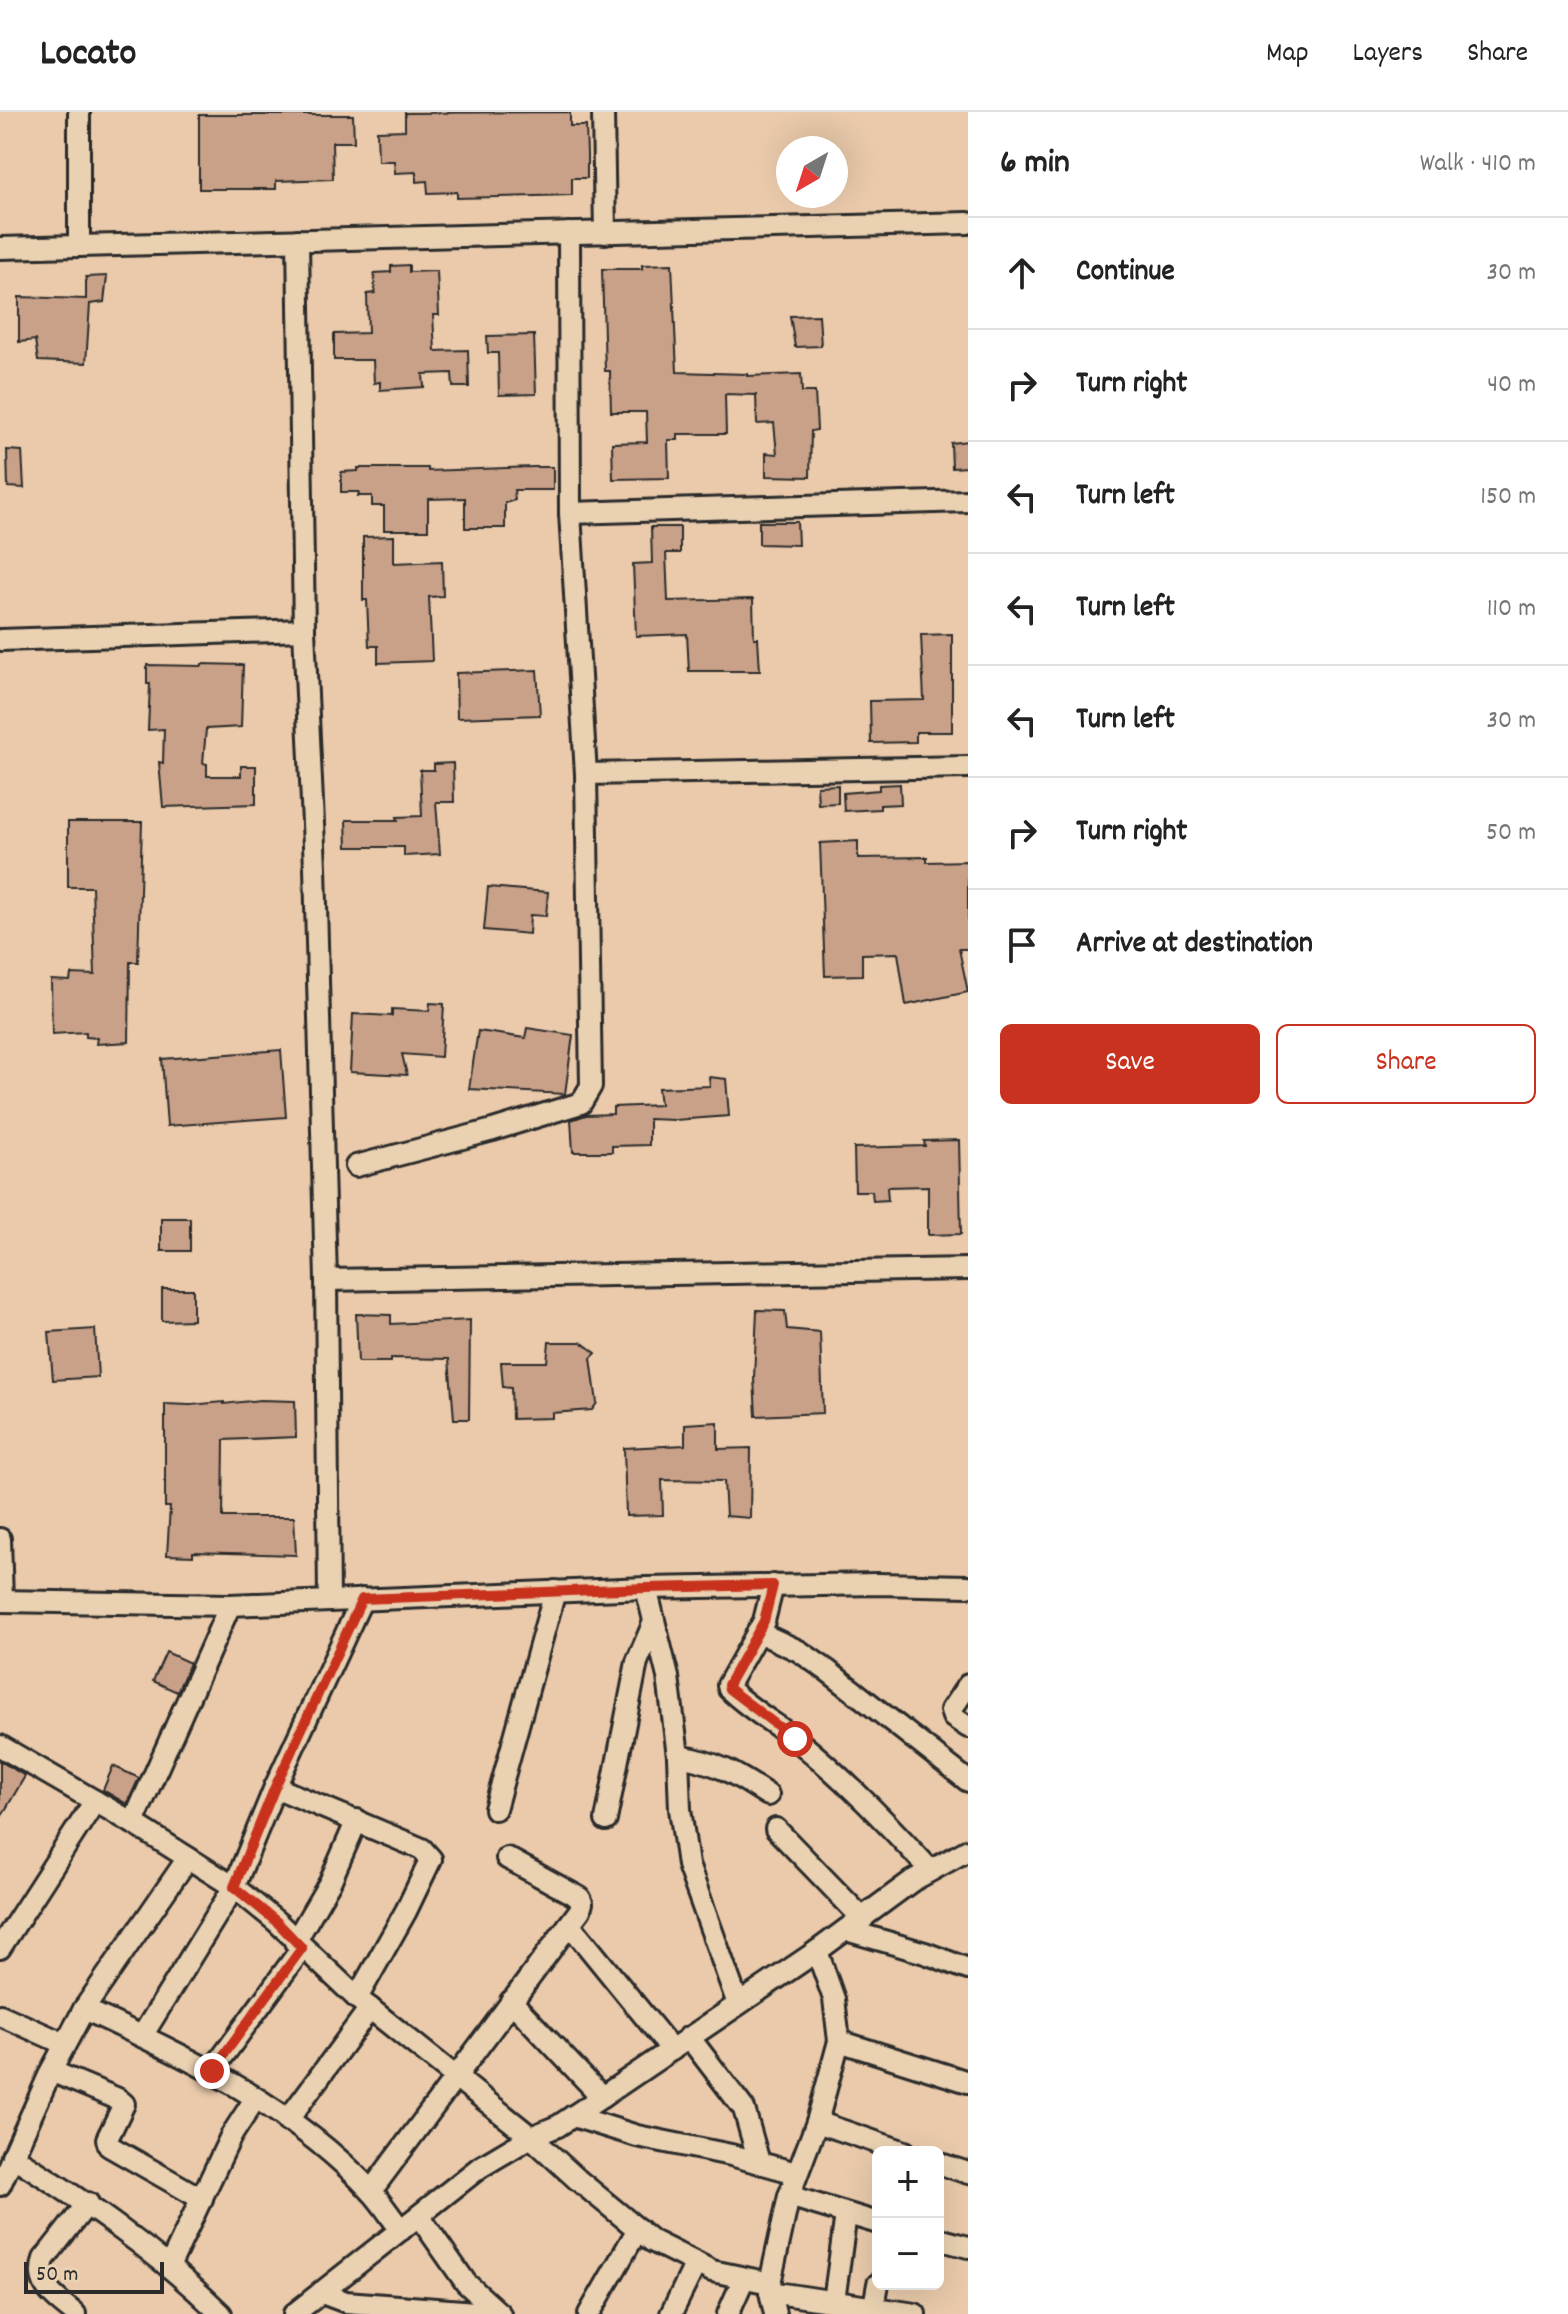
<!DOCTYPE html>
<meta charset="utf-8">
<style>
body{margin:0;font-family:Dekko,sans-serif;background:#f2f2f2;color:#222}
.controls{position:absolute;right:24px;bottom:24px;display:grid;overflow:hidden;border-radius:12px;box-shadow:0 8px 32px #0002}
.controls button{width:72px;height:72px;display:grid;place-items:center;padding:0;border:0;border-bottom:2px solid #e0e0e0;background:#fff;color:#222;font:40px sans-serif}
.compass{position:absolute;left:776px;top:24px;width:72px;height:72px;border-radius:50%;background:#fff;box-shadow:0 8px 32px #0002;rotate:219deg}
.scale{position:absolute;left:24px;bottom:20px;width:140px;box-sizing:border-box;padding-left:8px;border:4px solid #2b2b2b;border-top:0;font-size:22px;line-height:28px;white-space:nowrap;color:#2b2b2b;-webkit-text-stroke:6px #e9d1b1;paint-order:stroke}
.stop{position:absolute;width:24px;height:24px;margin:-18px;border:6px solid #c8321e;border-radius:50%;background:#fff}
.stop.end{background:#c8321e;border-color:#fff;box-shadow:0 2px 8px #0008}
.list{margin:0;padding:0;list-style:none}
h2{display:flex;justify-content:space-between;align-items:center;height:104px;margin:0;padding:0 32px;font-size:34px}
h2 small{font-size:26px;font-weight:400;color:#767676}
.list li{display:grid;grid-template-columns:52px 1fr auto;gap:24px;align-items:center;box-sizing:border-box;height:112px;padding:0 32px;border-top:2px solid #e0e0e0}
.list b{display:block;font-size:30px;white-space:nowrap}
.list em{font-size:26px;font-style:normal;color:#767676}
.actions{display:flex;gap:16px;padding:24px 32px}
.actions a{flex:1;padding:18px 0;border:2px solid #c8321e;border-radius:12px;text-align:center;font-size:28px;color:#c8321e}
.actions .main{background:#c8321e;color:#fff}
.icon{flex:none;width:44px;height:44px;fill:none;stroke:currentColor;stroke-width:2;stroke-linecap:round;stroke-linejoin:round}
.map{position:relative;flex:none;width:968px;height:2202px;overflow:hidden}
header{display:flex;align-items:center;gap:48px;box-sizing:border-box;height:112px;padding:0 40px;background:#fff;border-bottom:2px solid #e0e0e0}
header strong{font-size:38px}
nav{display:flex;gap:44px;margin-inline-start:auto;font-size:28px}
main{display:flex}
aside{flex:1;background:#fff}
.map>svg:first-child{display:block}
.building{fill:#c9a188;stroke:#2b2b2b;stroke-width:2}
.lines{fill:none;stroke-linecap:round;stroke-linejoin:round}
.street-casing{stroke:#2b2b2b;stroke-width:26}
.street{stroke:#e9d1b1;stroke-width:20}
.route{stroke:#c8321e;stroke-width:10}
</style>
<header>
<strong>Locato</strong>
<nav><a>Map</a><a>Layers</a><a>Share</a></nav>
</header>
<main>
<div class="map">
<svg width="968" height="2202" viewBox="0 0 968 2202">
<rect width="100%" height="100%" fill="#eacaab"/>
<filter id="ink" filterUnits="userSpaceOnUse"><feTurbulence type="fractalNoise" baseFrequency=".0125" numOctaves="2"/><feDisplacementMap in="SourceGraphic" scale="16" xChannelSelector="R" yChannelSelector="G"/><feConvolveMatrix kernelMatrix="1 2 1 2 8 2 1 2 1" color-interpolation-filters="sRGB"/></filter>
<g filter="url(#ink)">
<g class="building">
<polygon points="570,0 570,14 586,14 587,43 587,66 572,66 572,83 457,86 457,80 428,81 427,69 416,70 416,60 395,61 394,49 378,49 377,19 405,18 405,1"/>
<polygon points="199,3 353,3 354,30 332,30 333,67 276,69 276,77 199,77"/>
<polygon points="672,152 677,260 747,262 747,264 801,262 802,280 815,280 817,318 811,319 810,365 766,364 766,341 777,342 774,311 757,312 756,283 725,282 726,322 678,322 678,328 668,328 669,366 613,367 612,331 647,330 646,300 611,300 610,259 605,259 602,157 642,157 642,153"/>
<polygon points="409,153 409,160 437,159 439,203 433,203 435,239 468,238 469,275 453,275 452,261 423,262 424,275 380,278 380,270 374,271 373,248 334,248 334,222 368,221 367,182 375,181 374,161 391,160 391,154"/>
<polygon points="107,164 104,190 90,192 86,251 38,249 35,228 19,230 19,185 86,187 86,165"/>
<polygon points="819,203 821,234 795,235 790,204"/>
<polygon points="534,223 536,282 499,283 498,241 488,241 487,224"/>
<polygon points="968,329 968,355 952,356 951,331"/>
<polygon points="7,338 22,339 24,376 8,375"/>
<polygon points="534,355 553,355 553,378 514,378 515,388 505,391 505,416 465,416 465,386 428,387 428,418 384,418 384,394 372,394 372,384 358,384 359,380 341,380 341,360 358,359 358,356 428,356 428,359"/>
<polygon points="759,410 797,410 798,433 759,432"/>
<polygon points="651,415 680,415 680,441 666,441 668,489 753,487 754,526 758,526 760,559 689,559 687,522 636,524 633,452 652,451"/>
<polygon points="394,424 394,451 442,449 443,484 429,485 432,549 378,551 378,534 369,534 367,488 363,488 363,425"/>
<polygon points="952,522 952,620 916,620 916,630 871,631 870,589 924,588 921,523"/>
<polygon points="202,552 243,553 241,615 206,617 203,651 207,652 207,664 241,664 241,654 256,654 256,692 163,695 159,650 163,651 164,617 148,618 150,572 147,572 147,553 202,554"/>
<polygon points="537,558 540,603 457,606 456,561"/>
<polygon points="453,651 454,690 436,690 440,742 404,744 404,735 347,735 346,708 398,708 397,705 422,704 420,658 434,658 434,652"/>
<polygon points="900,672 901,692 880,693 880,697 844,699 843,681 879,678 879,673"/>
<polygon points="838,673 838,691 818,692 817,674"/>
<polygon points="68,710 142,710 138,850 130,850 129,930 96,932 97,926 86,925 86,920 52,922 51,868 70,869 71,862 95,863 92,775 68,775"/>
<polygon points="858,729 858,746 927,745 927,750 968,749 968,837 959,837 968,880 906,893 898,841 862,842 862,863 825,864 820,731"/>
<polygon points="488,775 548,780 546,804 530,803 529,822 484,818"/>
<polygon points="430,891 444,892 441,945 402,942 407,963 350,960 353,902 392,904 392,897 429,899"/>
<polygon points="527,916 573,923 565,982 469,977 478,919 525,926"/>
<polygon points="281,938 286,1005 167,1014 162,947"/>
<polygon points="709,965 726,967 729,1004 675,1008 649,1007 649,1033 612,1034 612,1040 573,1040 571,1008 586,1003 613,1002 613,995 660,993 658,976 710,974"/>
<polygon points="959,1028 961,1122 928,1123 928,1074 887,1075 888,1088 873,1089 872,1079 855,1079 854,1036 925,1034 924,1029"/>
<rect x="161" y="1106" width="29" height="33"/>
<polygon points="162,1177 193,1177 193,1208 162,1209"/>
<polygon points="757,1198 785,1199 787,1217 820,1220 823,1301 756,1304 754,1266"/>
<polygon points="356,1202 391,1203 391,1212 470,1208 469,1307 454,1307 449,1247 391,1246 391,1250 358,1250"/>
<polygon points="95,1217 98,1265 53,1268 49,1220"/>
<polygon points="549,1230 581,1230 596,1241 591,1246 597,1291 592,1298 552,1301 552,1306 512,1307 511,1276 503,1275 501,1250 547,1250"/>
<polygon points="260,1288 295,1289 296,1325 224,1328 223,1405 294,1405 296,1443 193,1440 193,1444 167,1443 170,1395 165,1395 165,1292 190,1293 224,1290 224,1292"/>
<polygon points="718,1310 718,1337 751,1336 750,1406 726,1404 724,1369 662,1368 663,1403 626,1404 624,1336 685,1333 685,1312"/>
<polygon points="166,1540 190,1551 177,1580 153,1569"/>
<polygon points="0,1649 25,1664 0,1707"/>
<polygon points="113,1654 139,1666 127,1692 103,1678"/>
</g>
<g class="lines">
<g class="street-casing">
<g id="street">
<polyline points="603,0 605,121"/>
<polyline points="298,128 304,518 315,755 326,1168 329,1489"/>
<polyline points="79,134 79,0"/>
<polyline points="0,136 968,111"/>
<polyline points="570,401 968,389"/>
<polyline points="0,528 304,518"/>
<polyline points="586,662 968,655"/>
<polyline points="356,1054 493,1018 581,991 591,974 586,662 570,401 569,121"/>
<polyline points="326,1168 968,1157"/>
<polyline points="0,1427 2,1488"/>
<path d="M773 1473 764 1509 728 1573 729 1577C749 1597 775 1611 798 1629 846 1668 888 1712 930 1758"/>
<polyline points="646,1476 668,1565 678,1644 680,1697 688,1753 738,1892"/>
<polyline points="0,1489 230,1493 646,1476 877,1472 968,1474"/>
<polyline points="758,1520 799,1539 828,1559 968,1669"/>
<polyline points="968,1573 951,1598 953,1605 968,1615"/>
<polyline points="0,1634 133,1711 234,1775 277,1810 357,1886 531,2025 578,2068 652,2129 712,2159 770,2171"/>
<path d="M678 1644C717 1650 736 1662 768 1683"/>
<polyline points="275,1675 422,1737 431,1747 406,1799 357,1886"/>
<polyline points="495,1697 555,1479"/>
<polyline points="606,1708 637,1550 654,1510"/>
<polyline points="133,1711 230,1493"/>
<polyline points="776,1717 863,1807"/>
<polyline points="568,1814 576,1820 672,1938"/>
<polyline points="846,1818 925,1841 968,1857"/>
<polyline points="295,1830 330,1770 357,1708"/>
<polyline points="0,1836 95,1689"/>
<polyline points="511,1889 602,1985"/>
<path d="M84 1897C186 1944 293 1995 371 2079 382 2091 391 2105 401 2118"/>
<polyline points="0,1903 65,1932"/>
<polyline points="142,1924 234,1775 275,1675 362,1487"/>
<polyline points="689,1925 744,1997 759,2050"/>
<polyline points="839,1929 968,1970"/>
<polyline points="51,1959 118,1987 124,1992 107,2027 109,2034 202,2087"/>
<polyline points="212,1959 302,1836"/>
<polyline points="573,2004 637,2024 731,2043 796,2061"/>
<polyline points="287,2009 370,1896"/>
<polyline points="817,2010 905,2040"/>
<path d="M12 2044C87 2091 158 2140 221 2202"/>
<polyline points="938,2051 968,2061"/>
<polyline points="0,2073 51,1959 84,1897 188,1746"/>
<polyline points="371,2079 580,1798 582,1791 580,1786 507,1746"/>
<polyline points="789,2084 878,2111"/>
<polyline points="419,2104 466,2171 500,2202"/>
<polyline points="938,2127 968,2135"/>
<polyline points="169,2155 231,2024 255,1987"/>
<polyline points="770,2180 915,2202"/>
<polyline points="322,2181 346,2190 475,2200"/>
<polyline points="834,2189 846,2102"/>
<polyline points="874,2194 878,2172"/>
<path d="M75 2202C56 2185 35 2176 44 2147L88 2091"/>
<polyline points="294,2202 479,2056 531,2025 558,2014 602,1985 817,1839 912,1769 968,1738"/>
<polyline points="589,2202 638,2117"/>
<polyline points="671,2202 696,2151"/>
<polyline points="728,2202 744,2166"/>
<polyline points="775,2202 770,2180 770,2171 789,2084 817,2010 839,1929 834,1887 817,1839"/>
</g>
</g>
<use href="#street" class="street"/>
</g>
</g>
<g class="lines" filter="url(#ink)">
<polyline class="route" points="212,1959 302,1836 277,1810 234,1775 275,1675 362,1487 646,1476 773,1473 764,1509 728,1573 729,1577 795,1627"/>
</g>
</svg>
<div class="controls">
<button>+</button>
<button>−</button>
</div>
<svg class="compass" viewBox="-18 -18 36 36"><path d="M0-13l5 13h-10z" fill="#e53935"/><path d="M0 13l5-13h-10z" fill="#767676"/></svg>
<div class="scale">50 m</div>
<div class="stop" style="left:795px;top:1627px"></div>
<div class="stop end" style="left:212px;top:1959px"></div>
</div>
<aside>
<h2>6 min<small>Walk · 410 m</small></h2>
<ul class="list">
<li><svg class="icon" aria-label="ahead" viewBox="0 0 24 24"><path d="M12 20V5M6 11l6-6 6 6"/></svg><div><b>Continue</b></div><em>30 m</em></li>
<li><svg class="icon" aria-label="right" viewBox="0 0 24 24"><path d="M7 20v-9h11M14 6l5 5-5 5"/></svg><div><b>Turn right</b></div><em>40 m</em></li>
<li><svg class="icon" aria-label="left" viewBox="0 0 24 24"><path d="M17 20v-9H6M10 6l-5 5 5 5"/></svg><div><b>Turn left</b></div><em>150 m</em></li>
<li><svg class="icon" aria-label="left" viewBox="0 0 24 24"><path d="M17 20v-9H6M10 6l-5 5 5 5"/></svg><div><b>Turn left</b></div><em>110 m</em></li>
<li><svg class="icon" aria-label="left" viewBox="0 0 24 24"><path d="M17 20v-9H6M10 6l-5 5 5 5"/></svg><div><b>Turn left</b></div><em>30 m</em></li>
<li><svg class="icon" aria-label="right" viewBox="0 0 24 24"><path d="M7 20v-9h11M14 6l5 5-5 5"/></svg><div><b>Turn right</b></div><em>50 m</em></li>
<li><svg class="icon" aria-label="arrive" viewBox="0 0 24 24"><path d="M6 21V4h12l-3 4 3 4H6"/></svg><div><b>Arrive at destination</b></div></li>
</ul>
<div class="actions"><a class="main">Save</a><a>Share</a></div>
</aside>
</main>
